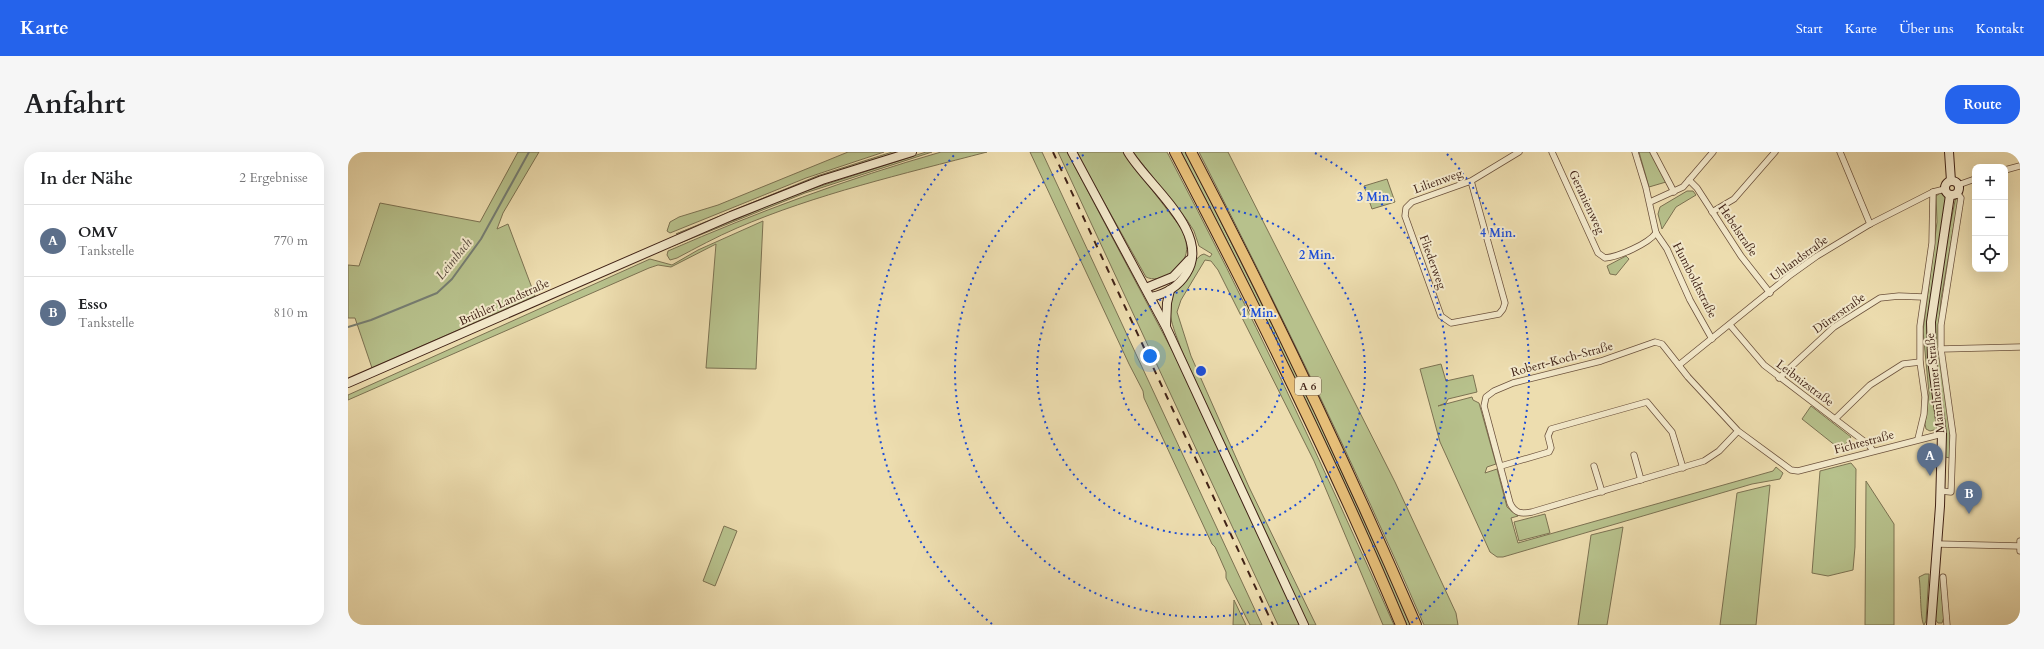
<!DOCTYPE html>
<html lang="de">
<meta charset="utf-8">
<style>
body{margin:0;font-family:Cardo,serif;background:#f6f6f6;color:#202124}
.controls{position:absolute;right:12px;top:12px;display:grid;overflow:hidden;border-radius:8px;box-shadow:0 4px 16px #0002}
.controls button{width:36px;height:36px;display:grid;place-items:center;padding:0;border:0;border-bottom:1px solid #e0e0e0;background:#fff;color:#202124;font:20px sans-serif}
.you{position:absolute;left:802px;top:204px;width:14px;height:14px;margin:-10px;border:3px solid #fff;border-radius:50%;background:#1a73e8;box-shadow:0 0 0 6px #1a73e833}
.badge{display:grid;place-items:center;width:26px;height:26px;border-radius:50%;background:#2563eb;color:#fff;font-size:13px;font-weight:700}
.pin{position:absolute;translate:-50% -33px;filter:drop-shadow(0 1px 2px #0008)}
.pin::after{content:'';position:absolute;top:21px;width:14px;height:12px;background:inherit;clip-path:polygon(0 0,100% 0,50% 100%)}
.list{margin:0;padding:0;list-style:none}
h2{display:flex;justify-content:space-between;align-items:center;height:52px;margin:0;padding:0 16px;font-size:17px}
h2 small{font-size:13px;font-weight:400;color:#757577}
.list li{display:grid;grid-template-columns:26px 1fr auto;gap:12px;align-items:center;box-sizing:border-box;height:72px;padding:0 16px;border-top:1px solid #e0e0e0}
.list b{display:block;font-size:15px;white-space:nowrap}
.list p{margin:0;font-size:13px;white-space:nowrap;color:#757577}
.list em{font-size:13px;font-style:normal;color:#757577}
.icon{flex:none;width:22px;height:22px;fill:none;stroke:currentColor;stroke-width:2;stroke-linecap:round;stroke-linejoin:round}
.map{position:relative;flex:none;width:1672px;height:473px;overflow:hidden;border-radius:16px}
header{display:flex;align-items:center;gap:24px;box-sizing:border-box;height:56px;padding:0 20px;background:#2563eb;color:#fff}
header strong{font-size:19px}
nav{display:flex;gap:22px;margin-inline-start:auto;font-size:14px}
.intro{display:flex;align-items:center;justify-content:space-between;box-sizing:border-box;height:96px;padding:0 24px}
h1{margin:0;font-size:28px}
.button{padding:10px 18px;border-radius:16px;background:#2563eb;color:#fff;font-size:14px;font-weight:700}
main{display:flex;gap:24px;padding:0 24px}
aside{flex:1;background:#fff;border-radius:16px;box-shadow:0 4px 16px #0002}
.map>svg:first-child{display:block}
.green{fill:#b7c18c;stroke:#7c7252}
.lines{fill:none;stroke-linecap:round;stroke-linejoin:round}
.stream{stroke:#767e73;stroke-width:2}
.street-casing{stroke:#6c523d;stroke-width:7}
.secondary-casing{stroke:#412317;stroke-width:10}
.highway-casing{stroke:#412317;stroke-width:12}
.street{stroke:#f3e9cb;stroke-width:5.5}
.secondary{stroke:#f3e9cb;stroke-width:8}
.highway{stroke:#e6be78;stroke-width:10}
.rail{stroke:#412317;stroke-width:2;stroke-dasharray:7 7;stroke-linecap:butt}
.ring{fill:none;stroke:#1d4ed8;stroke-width:2;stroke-dasharray:2 4}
.labels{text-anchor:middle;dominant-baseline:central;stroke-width:4;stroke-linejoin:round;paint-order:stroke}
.shield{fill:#f3e9cb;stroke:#765e4d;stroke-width:1}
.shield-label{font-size:11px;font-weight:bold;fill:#412317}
.street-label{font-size:12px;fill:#412317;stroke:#f3e9cb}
.water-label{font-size:13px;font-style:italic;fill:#57493d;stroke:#f3e9cb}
.centre{fill:#1d4ed8;stroke:#f3e9cb;stroke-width:2}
.ring-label{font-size:12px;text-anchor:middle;font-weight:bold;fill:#1d4ed8;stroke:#f3e9cb;stroke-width:4;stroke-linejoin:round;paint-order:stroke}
</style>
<header>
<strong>Karte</strong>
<nav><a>Start</a><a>Karte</a><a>Über uns</a><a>Kontakt</a></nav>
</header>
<div class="intro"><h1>Anfahrt</h1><a class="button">Route</a></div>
<main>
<aside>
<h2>In der Nähe<small>2 Ergebnisse</small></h2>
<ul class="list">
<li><span class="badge" style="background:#5c6f8a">A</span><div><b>OMV</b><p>Tankstelle</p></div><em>770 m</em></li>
<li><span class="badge" style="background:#5c6f8a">B</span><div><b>Esso</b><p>Tankstelle</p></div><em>810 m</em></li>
</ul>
</aside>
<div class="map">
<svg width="1672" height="473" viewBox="0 0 1672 473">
<rect width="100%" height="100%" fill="#edddaf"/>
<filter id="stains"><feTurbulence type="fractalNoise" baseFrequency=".005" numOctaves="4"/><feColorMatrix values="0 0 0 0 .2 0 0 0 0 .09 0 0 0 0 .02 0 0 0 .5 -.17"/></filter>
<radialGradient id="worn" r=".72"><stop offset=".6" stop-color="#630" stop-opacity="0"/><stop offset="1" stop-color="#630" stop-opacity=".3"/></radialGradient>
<g class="green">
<polygon points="170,0 191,0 155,61 149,77 160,72 187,144 24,216 7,166 0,166 0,113 11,114 32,51 132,70"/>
<polygon points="500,0 536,0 458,26 322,81 319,79 322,70 331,65 370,53"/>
<polygon points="544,0 550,0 453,32 328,82 469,24"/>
<polygon points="578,0 584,0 457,41 322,95 448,42"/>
<path d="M593 0H639C555 22 468 42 389 76 368 85 348 96 329 106L322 108 319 103 320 99C409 60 499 27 593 0Z"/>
<polygon points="682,0 694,0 914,473 902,473 878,426 878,420 867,395 864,392 796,246 795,239 781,212"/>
<polygon points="710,0 719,0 827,204 952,473 930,473"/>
<path d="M728 0H775L834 77C837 86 841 95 837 105 833 117 812 132 798 125Z"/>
<path d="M785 0H819C901 155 975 313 1046 473H1035L966 309 870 118 863 109 857 108 833 148 829 160 843 204 901 335 968 473H959L833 197C828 181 815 157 826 140 831 133 838 129 842 121 846 115 847 104 856 102L862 105 864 102 851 94 846 79 839 68Z"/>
<path d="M833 0H838L953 231 1064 473H1059C990 313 913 155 833 0Z"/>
<path d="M851 0H880L1047 330 1108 461 1110 473H1076C1007 313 930 156 851 0Z"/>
<polygon points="1291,0 1303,0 1318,30 1301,35"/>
<polygon points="1039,27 1047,50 1024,57 1016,34"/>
<polygon points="1339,39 1345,39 1348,43 1328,55 1314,77 1310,62 1312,55"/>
<polygon points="1594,40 1598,47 1579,170 1580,199 1590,277 1582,279 1578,277 1577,272 1581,241 1575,179 1589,70 1588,44"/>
<polygon points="1608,44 1611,45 1593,147 1591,176 1602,281 1602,306 1597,305 1597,268 1587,208 1586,170 1596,103"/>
<polygon points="415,69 408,217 358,216 368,92 323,115 310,113 301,116 0,248 0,243 302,107 324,113 350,98"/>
<polygon points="1278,104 1281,107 1268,123 1262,122 1259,114"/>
<polygon points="1093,212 1098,229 1125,223 1129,240 1100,247 1098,251 1090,254 1124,245 1125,248 1131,251 1148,312 1139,315 1137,321 1149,317 1159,355 1170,364 1163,366 1170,391 1425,319 1428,315 1435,321 1432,327 1404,332 1155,405 1149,405 1142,400 1092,290 1072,217"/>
<polygon points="1463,254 1503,285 1493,298 1454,267"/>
<polygon points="1503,311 1508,317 1507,395 1505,418 1480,424 1464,421 1472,319"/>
<polygon points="1518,329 1546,372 1546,473 1517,473"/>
<polygon points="1422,333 1408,473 1372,473 1389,341"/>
<polygon points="1197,362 1202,381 1171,389 1166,370"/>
<polygon points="376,374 389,379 367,434 355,429"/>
<polygon points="1275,375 1259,473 1230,473 1243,383"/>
<path d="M1577 422H1581L1578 469 1576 473C1572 468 1573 436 1571 425Z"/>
<polygon points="1592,424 1596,465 1594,471 1590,471 1587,467 1590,425"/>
<polygon points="886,448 898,473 885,473"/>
</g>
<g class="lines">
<polyline class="stream" points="0,175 23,168 89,141 104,127 133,87 181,0"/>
<g class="street-casing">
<g id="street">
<path d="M1204 0 1250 101 1257 106C1270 105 1300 92 1308 81"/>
<polyline points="1287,0 1298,36 1308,81"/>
<polyline points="1305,0 1326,40"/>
<polyline points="1492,0 1522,72"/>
<polyline points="1657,18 1672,14"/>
<polyline points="1341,28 1349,36 1393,104 1422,141"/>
<polyline points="1123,29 1157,151 1155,157 1151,162 1103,171 1093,164 1057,64 1058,56 1064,50 1123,29 1171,0"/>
<polyline points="1610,33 1627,27"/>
<polyline points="1302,50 1335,35 1365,0"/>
<polyline points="1364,60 1386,47 1427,0"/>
<polyline points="1308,81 1319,97 1342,148 1364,187"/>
<polyline points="1382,173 1416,213 1521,293 1525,299"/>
<polyline points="1593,197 1672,195"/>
<polyline points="1331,213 1441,124 1469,104 1522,72 1585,40 1597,37"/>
<polyline points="1431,226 1486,175 1532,146 1551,144 1575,145"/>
<polyline points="1487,267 1522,233 1555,212 1572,210"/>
<path d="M1390 279 1371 299 1356 309 1184 360C1174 362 1167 362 1162 351L1136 254 1138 245 1146 239 1165 231 1253 209 1307 190 1314 192 1318 197 1340 225 1390 279 1443 318 1450 319 1594 282"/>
<polyline points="1570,287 1576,262 1577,245 1572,210 1572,174 1584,91 1585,40"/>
<polyline points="1286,303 1293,328"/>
<polyline points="1153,314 1201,300 1203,296 1200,284 1203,277 1299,250 1324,280 1335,316"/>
<polyline points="1246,314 1254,340"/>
<polyline points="1593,339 1603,340 1605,283 1593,197 1593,173 1613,46 1609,41"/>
<polyline points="1672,389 1672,399"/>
<polyline points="1590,392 1672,394"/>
<polyline points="1595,425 1599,473"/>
</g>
</g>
<g class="secondary-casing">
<g id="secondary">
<polyline points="724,0 818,175 956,473"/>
<path d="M780 0C799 33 865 81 838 122 830 135 817 142 803 145"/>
<polyline points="1601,0 1603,29"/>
<circle cx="1604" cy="36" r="7"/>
<polyline points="798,136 825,125 841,108"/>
<polyline points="818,174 819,151 822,138"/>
<polyline points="0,231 383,64 474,28 564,0"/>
<polyline points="1583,473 1592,354 1594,282 1584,208 1583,170 1602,43"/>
</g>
</g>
<g class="highway-casing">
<g id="highway">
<path d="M827 0C908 155 986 312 1053 473"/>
<path d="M843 0C924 155 999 313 1068 473"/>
</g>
</g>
<use href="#street" class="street"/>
<use href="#secondary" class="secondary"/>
<use href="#highway" class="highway"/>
<polyline class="rail" points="705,0 925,473"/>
</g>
<g class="ring">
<circle cx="853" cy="219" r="82"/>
<circle cx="853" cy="219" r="164"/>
<path d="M967 1A246 246 0 1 1 739 1"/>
<path d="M644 472A328 328 0 0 1 607 2M1099 2A328 328 0 0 1 1062 472"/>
</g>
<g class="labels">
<rect class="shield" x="947" y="225" width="26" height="18" rx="3"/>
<g class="shield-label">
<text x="960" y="234">A 6</text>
</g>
<g class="street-label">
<text transform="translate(1090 29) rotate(-20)">Lilienweg</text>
<text transform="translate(1239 50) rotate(65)">Geranienweg</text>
<text transform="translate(1390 78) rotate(56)">Hebelstraße</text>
<text transform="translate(1451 106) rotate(-36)">Uhlandstraße</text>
<text transform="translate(1085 110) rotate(70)">Fliederweg</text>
<text transform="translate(1347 128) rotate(63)">Humboldtstraße</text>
<text transform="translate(156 150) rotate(-24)">Brühler Landstraße</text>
<text transform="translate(1491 161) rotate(-35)">Dürerstraße</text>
<text transform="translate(1214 207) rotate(-15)">Robert-Koch-Straße</text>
<text transform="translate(1457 231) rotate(37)">Leibnizstraße</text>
<text transform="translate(1587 231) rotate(-96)">Mannheimer Straße</text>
<text transform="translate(1516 290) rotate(-15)">Fichtestraße</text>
</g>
<g class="water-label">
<text transform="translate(106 107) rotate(-51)">Leimbach</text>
</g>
</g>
<circle cx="853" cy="219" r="6" class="centre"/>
<g class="ring-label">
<text x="1027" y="49">3 Min.</text>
<text x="1150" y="85">4 Min.</text>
<text x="969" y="107">2 Min.</text>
<text x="911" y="165">1 Min.</text>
</g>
<rect width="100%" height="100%" filter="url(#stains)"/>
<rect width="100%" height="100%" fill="url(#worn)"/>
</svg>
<div class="controls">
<button>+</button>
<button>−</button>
<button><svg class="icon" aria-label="locate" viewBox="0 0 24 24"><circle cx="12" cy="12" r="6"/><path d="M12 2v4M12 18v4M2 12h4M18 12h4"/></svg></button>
</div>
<div class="you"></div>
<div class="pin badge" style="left:1582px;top:324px;background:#5c6f8a">A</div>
<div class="pin badge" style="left:1621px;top:362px;background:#5c6f8a">B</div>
</div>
</main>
